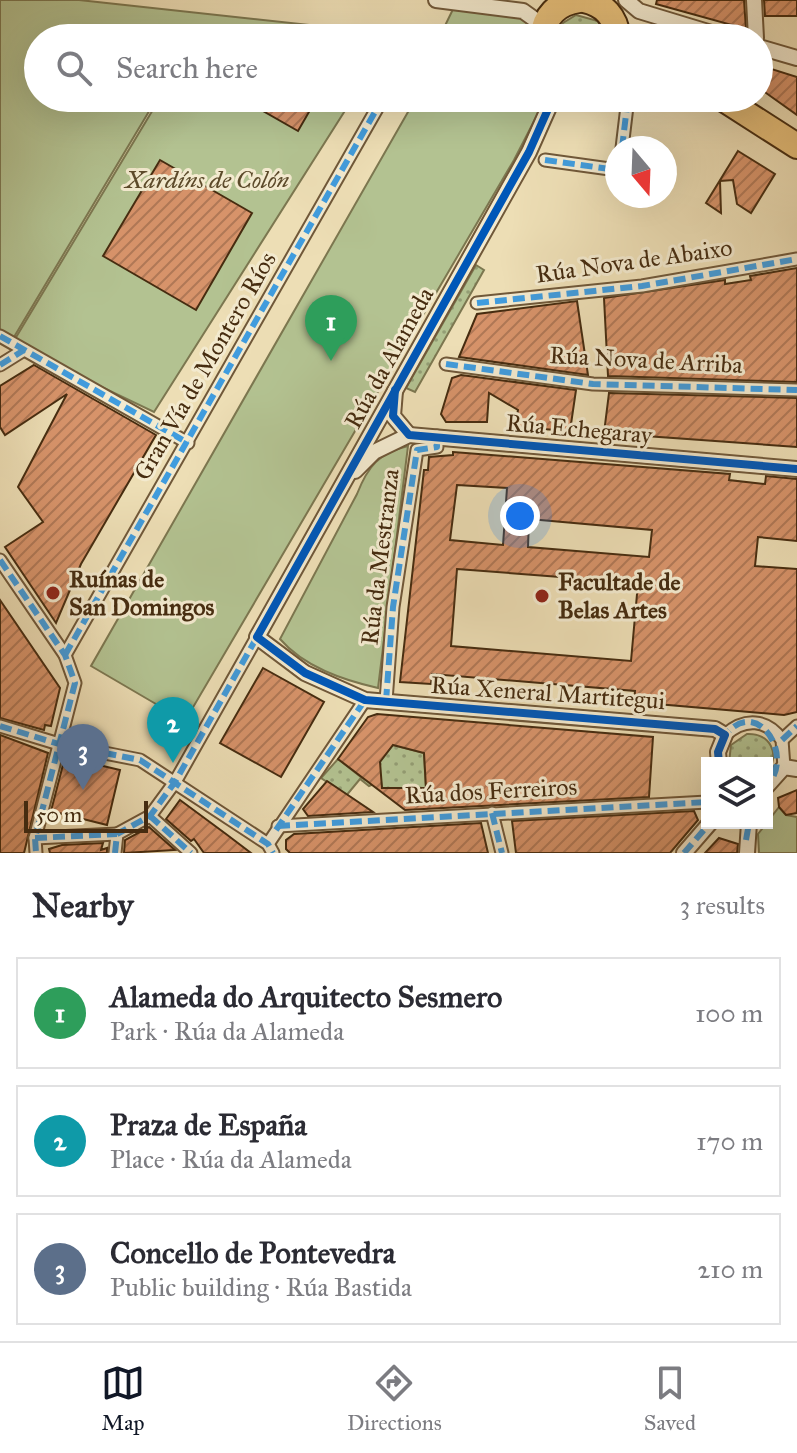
<!DOCTYPE html>
<meta charset="utf-8">
<style>
body{margin:0;font-family:"IM FELL Great Primer",serif;background:#f7f7f7;color:#2b2b33}
.controls{position:absolute;right:24px;bottom:24px;display:grid;overflow:hidden;border-radius:0px;box-shadow:0 8px 32px #0002}
.controls button{width:72px;height:72px;display:grid;place-items:center;padding:0;border:0;border-bottom:2px solid #e1e1e2;background:#fff;color:#2b2b33;font:40px sans-serif}
.compass{position:absolute;left:605px;top:136px;width:72px;height:72px;border-radius:50%;background:#fff;box-shadow:0 8px 32px #0002;rotate:161deg}
.scale{position:absolute;left:24px;bottom:20px;width:124px;box-sizing:border-box;padding-left:8px;border:4px solid #462c10;border-top:0;font-size:22px;line-height:28px;white-space:nowrap;color:#462c10;-webkit-text-stroke:6px #f3eacf;paint-order:stroke}
.you{position:absolute;left:520px;top:516px;width:28px;height:28px;margin:-20px;border:6px solid #fff;border-radius:50%;background:#1a73e8;box-shadow:0 0 0 12px #1a73e833}
.badge{display:grid;place-items:center;width:52px;height:52px;border-radius:50%;background:#111827;color:#fff;font-size:26px;font-weight:700}
.pin{position:absolute;translate:-50% -66px;filter:drop-shadow(0 2px 4px #0008)}
.pin::after{content:'';position:absolute;top:42px;width:28px;height:24px;background:inherit;clip-path:polygon(0 0,100% 0,50% 100%)}
.list{margin:0;padding:0;list-style:none}
h2{display:flex;justify-content:space-between;align-items:center;height:104px;margin:0;padding:0 32px;font-size:34px}
h2 small{font-size:26px;font-weight:400;color:#7c7c81}
.list li{display:grid;grid-template-columns:52px 1fr auto;gap:24px;align-items:center;box-sizing:border-box;height:112px;margin:0 16px 16px;padding:0 16px;border:2px solid #e1e1e2;border-radius:0px}
.list b{display:block;font-size:30px;white-space:nowrap}
.list p{margin:0;font-size:26px;white-space:nowrap;color:#7c7c81}
.list em{font-size:26px;font-style:normal;color:#7c7c81}
.icon{flex:none;width:44px;height:44px;fill:none;stroke:currentColor;stroke-width:2;stroke-linecap:round;stroke-linejoin:round}
.map{position:relative;flex:none;width:797px;height:853px;overflow:hidden}
.search{position:absolute;background:#fff;box-shadow:0 8px 32px #0002;left:24px;right:24px;top:24px;height:88px;display:flex;align-items:center;gap:20px;box-sizing:border-box;padding:0 28px;border-radius:44px;color:#7c7c81;font-size:30px}
.sheet{height:488px;background:#fff}
nav{display:flex;justify-content:space-around;align-items:center;box-sizing:border-box;height:112px;border-top:2px solid #e1e1e2;background:#fff;font-size:22px;color:#7c7c81}
nav a{display:grid;justify-items:center;gap:4px}
nav .on{color:#111827}
.map>svg:first-child{display:block}
.grass{fill:url(#grass-dots);stroke:#7c7750;stroke-width:2}
.park{fill:#b3c291;stroke:#7c7750;stroke-width:2}
.building{fill:url(#building-hatch);stroke:#462c10;stroke-width:2;fill-rule:evenodd}
.lines{fill:none;stroke-linecap:round;stroke-linejoin:round}
.pedestrian-casing{stroke:#705839;stroke-width:15}
.minor-casing{stroke:#705839;stroke-width:18}
.primary-casing{stroke:#462c10;stroke-width:28}
.pedestrian{stroke:#f3eacf;stroke-width:11}
.minor{stroke:#f3eacf;stroke-width:14}
.primary{stroke:#e6bf7a;stroke-width:24}
.quiet{stroke:#409cde;stroke-width:6;stroke-dasharray:12 6;stroke-linecap:butt}
.cycleway-casing{stroke:#f3eacf;stroke-width:13}
.cycleway{stroke:#0057b8;stroke-width:8}
.poi-dot{fill:#8f2418;stroke:#f3eacf;stroke-width:3}
.labels{text-anchor:middle;dominant-baseline:central;stroke-width:6;stroke-linejoin:round;paint-order:stroke}
.park-label{font-size:24px;font-style:italic;fill:#5c4a2a;stroke:#f3eacf}
.street-label{font-size:24px;fill:#462c10;stroke:#f3eacf}
.poi-label{font-size:24px;font-weight:bold;fill:#462c10;stroke:#f3eacf;text-anchor:start}
</style>
<div class="map">
<svg width="797" height="853" viewBox="0 0 797 853">
<defs>
<pattern id="grass-dots" width="8" height="8" patternUnits="userSpaceOnUse" patternTransform="scale(2)"><rect width="8" height="8" fill="#b3c291"/><path d="M2 2h.1M6 6h.1" fill="none" stroke="#939e75" stroke-width="1.8" stroke-linecap="round"/></pattern>
<pattern id="building-hatch" width="6" height="6" patternUnits="userSpaceOnUse" patternTransform="scale(2)"><rect width="6" height="6" fill="#d7936a"/><path d="M-1 1l2-2M0 6l6-6M5 7l2-2" fill="none" stroke="#b07856"/></pattern>
</defs>
<rect width="100%" height="100%" fill="#eddeb5"/>
<filter id="stains"><feTurbulence type="fractalNoise" baseFrequency=".0025" numOctaves="4"/><feColorMatrix values="0 0 0 0 .2 0 0 0 0 .09 0 0 0 0 .02 0 0 0 .5 -.17"/></filter>
<radialGradient id="worn" r=".72"><stop offset=".6" stop-color="#630" stop-opacity="0"/><stop offset="1" stop-color="#630" stop-opacity=".3"/></radialGradient>
<g class="grass">
<polygon points="576,15 598,21 606,38 557,38 563,23"/>
<polygon points="476,265 484,270 415,392 406,388"/>
<path d="M747 734C770 733 781 754 767 773V763H729L731 745Z"/>
<polygon points="393,745 424,753 426,791 382,788 381,781 369,786 360,779 341,802 341,791 321,778 338,759 362,778"/>
</g>
<g class="park">
<polygon points="0,0 79,0 393,34 391,38 38,38 38,98 157,98 11,342 0,335"/>
<polygon points="457,1 522,7 531,38 439,38"/>
<polygon points="160,98 353,98 154,412 24,350 15,339"/>
<polygon points="416,98 546,98 514,160 185,721 91,666"/>
<path d="M408 446 378 688C343 680 304 667 280 639L357 494C368 466 379 453 408 446Z"/>
<polygon points="779,807 786,815 797,817 797,853 759,853 758,834"/>
</g>
<g class="building">
<polygon points="657,0 744,0 746,29 656,4"/>
<polygon points="764,0 797,0 797,16 765,16"/>
<polygon points="759,65 797,77 797,115 759,88"/>
<polygon points="240,98 317,98 298,131"/>
<polygon points="738,151 775,174 751,213 737,204 733,180 720,181 721,213 706,203"/>
<polygon points="160,160 252,213 196,310 103,256"/>
<polygon points="797,268 797,382 608,376 604,298 725,280 725,284 751,280 750,276"/>
<polygon points="577,301 588,375 459,357 477,314"/>
<polygon points="34,365 156,435 81,564 56,623 5,547 43,522 18,487 67,394 5,435 0,427 0,386"/>
<polygon points="461,375 576,390 570,431 515,427 518,410 489,393 487,422 446,422 441,414 452,378"/>
<polygon points="609,393 797,398 797,447 604,433"/>
<path d="M453 452 730 474 729 480 765 484 766 476 797 479V541L758 537 755 566 797 569V712L784 715 634 702 635 691 432 674 431 684 400 682 424 470H428L429 457 453 455ZM457 485 507 488 503 545 450 540ZM529 519 652 530 649 557 528 547ZM457 569 638 583 631 661 451 646Z"/>
<polygon points="0,600 60,688 51,726 45,725 44,730 0,718"/>
<polygon points="263,668 324,702 281,777 220,743"/>
<path d="M377 714 653 737 649 797 405 810 338 759 368 717ZM393 745 424 753 426 788H382L380 762Z"/>
<polygon points="0,735 48,753 24,853 0,853"/>
<polygon points="65,757 120,770 107,825 51,811"/>
<polygon points="327,781 373,812 308,816 303,809"/>
<polygon points="797,790 797,813 786,815 779,807 778,798"/>
<polygon points="180,800 226,834 251,853 204,853 194,839 191,841 166,819"/>
<polygon points="694,811 698,820 670,853 516,853 512,821"/>
<polygon points="481,823 488,853 290,853 286,849 286,840 294,834"/>
<polygon points="149,827 175,850 124,853 125,840"/>
<polygon points="719,838 738,844 737,853 705,853"/>
<polygon points="103,843 101,850 107,848 107,853 50,853 49,849 62,845"/>
</g>
<g class="lines">
<g class="pedestrian-casing">
<g id="pedestrian">
<polyline points="622,148 628,98"/>
<polyline points="545,160 617,170"/>
<polyline points="477,303 642,286 797,259"/>
<polyline points="0,336 188,443"/>
<polyline points="446,364 593,384 797,390"/>
<polyline points="0,365 24,350"/>
<polyline points="0,560 65,655 75,683 35,838 36,853"/>
<polyline points="65,655 383,98"/>
<polyline points="386,701 393,607 417,450 437,447 437,436"/>
<polyline points="0,726 59,744 140,760 268,844 273,853"/>
<path d="M725 735C745 717 767 719 782 740L784 767"/>
<polyline points="782,740 797,726"/>
<polyline points="492,813 502,853"/>
<polyline points="150,816 191,853"/>
<polyline points="278,826 707,802"/>
<polyline points="35,838 117,834"/>
<polyline points="268,844 365,700"/>
<polyline points="115,853 117,834 150,816 175,782 257,637"/>
</g>
</g>
<g class="minor-casing">
<g id="minor">
<polyline points="436,0 523,11 544,26"/>
<polyline points="626,0 639,11 728,38"/>
<polyline points="754,0 756,38"/>
<polyline points="759,47 797,58"/>
<polyline points="553,98 529,152 257,637 305,673 365,700 715,729 725,735 718,752 719,763"/>
<polyline points="395,391 393,416 409,435"/>
<polyline points="355,471 374,452 409,435 797,469"/>
<polyline points="767,786 784,767 797,769"/>
<polyline points="684,853 710,823"/>
<polyline points="747,853 749,823"/>
</g>
</g>
<g class="primary-casing">
<g id="primary">
<path d="M584 0C604 4 616 17 618 38"/>
<path d="M542 38C544 16 557 3 579 0"/>
<polyline points="722,98 797,146"/>
</g>
</g>
<use href="#pedestrian" class="pedestrian"/>
<use href="#minor" class="minor"/>
<use href="#primary" class="primary"/>
<g class="quiet">
<polyline points="622,148 628,98"/>
<polyline points="545,160 617,170"/>
<polyline points="477,303 642,286 797,259"/>
<polyline points="0,336 188,443"/>
<polyline points="446,364 593,384 797,390"/>
<polyline points="0,365 24,350"/>
<polyline points="0,560 65,655 75,683 35,838 36,853"/>
<polyline points="65,655 383,98"/>
<polyline points="386,701 393,607 417,450 437,447 437,440"/>
<polyline points="0,726 59,744 140,760 268,844 273,853"/>
<path d="M722 740C753 691 797 753 767 786"/>
<polyline points="782,740 797,726"/>
<polyline points="492,813 502,853"/>
<polyline points="150,816 191,853"/>
<polyline points="278,826 707,802"/>
<polyline points="276,830 365,700"/>
<polyline points="35,838 117,834"/>
<polyline points="746,840 749,823"/>
<polyline points="115,853 117,834 150,816 175,782 257,637"/>
<polyline points="684,853 710,823"/>
</g>
<g class="cycleway-casing">
<g id="cycleway">
<polyline points="553,98 529,152 257,637 305,673 365,700 715,729 725,735 718,752 719,763"/>
<polyline points="395,390 393,416 409,435 797,469"/>
</g>
</g>
<use href="#cycleway" class="cycleway"/>
</g>
<g class="poi-dot">
<circle cx="53" cy="593" r="8"/>
<circle cx="542" cy="596" r="8"/>
</g>
<g class="labels">
<g class="park-label">
<text x="207" y="180">Xardíns de Colón</text>
</g>
<g class="street-label">
<text transform="translate(634 261) rotate(-8)">Rúa Nova de Abaixo</text>
<text transform="translate(389 358) rotate(-61)">Rúa da Alameda</text>
<text transform="translate(646 360) rotate(3)">Rúa Nova de Arriba</text>
<text transform="translate(205 366) rotate(-60)">Gran Vía de Montero Ríos</text>
<text transform="translate(579 429) rotate(5)">Rúa Echegaray</text>
<text transform="translate(380 557) rotate(-83)">Rúa da Mestranza</text>
<text transform="translate(548 693) rotate(4)">Rúa Xeneral Martitegui</text>
<text transform="translate(491 791) rotate(-3)">Rúa dos Ferreiros</text>
</g>
<g class="poi-label">
<text x="69" y="579">Ruínas de<tspan x="69" dy="28">San Domingos</tspan></text>
<text x="558" y="582">Facultade de<tspan x="558" dy="28">Belas Artes</tspan></text>
</g>
</g>
<rect width="100%" height="100%" filter="url(#stains)"/>
<rect width="100%" height="100%" fill="url(#worn)"/>
</svg>
<div class="controls">
<button><svg class="icon" aria-label="layers" viewBox="0 0 24 24"><path d="M12 4l9 5-9 5-9-5zM3 14l9 5 9-5"/></svg></button>
</div>
<svg class="compass" viewBox="-18 -18 36 36"><path d="M0-13l5 13h-10z" fill="#e53935"/><path d="M0 13l5-13h-10z" fill="#7c7c81"/></svg>
<div class="scale">50 m</div>
<div class="you"></div>
<div class="pin badge" style="left:331px;top:361px;background:#2e9e5b">1</div>
<div class="pin badge" style="left:173px;top:763px;background:#0f9aa8">2</div>
<div class="pin badge" style="left:83px;top:790px;background:#5c6f8a">3</div>
<div class="search"><svg class="icon" aria-label="search" viewBox="0 0 24 24"><circle cx="10" cy="10" r="6"/><path d="M15 15l6 6"/></svg>Search here</div>
</div>
<section class="sheet">
<h2>Nearby<small>3 results</small></h2>
<ul class="list">
<li><span class="badge" style="background:#2e9e5b">1</span><div><b>Alameda do Arquitecto Sesmero</b><p>Park · Rúa da Alameda</p></div><em>100 m</em></li>
<li><span class="badge" style="background:#0f9aa8">2</span><div><b>Praza de España</b><p>Place · Rúa da Alameda</p></div><em>170 m</em></li>
<li><span class="badge" style="background:#5c6f8a">3</span><div><b>Concello de Pontevedra</b><p>Public building · Rúa Bastida</p></div><em>210 m</em></li>
</ul>
</section>
<nav>
<a class="on"><svg class="icon" aria-label="map" viewBox="0 0 24 24"><path d="M3 6l6-2 6 2 6-2v14l-6 2-6-2-6 2zM9 4v14M15 6v14"/></svg>Map</a>
<a><svg class="icon" aria-label="directions" viewBox="0 0 24 24"><path d="M12 3l9 9-9 9-9-9zM9 14v-3h6M13 9l2 2-2 2"/></svg>Directions</a>
<a><svg class="icon" aria-label="saved" viewBox="0 0 24 24"><path d="M7 4h10v16l-5-4-5 4z"/></svg>Saved</a>
</nav>
